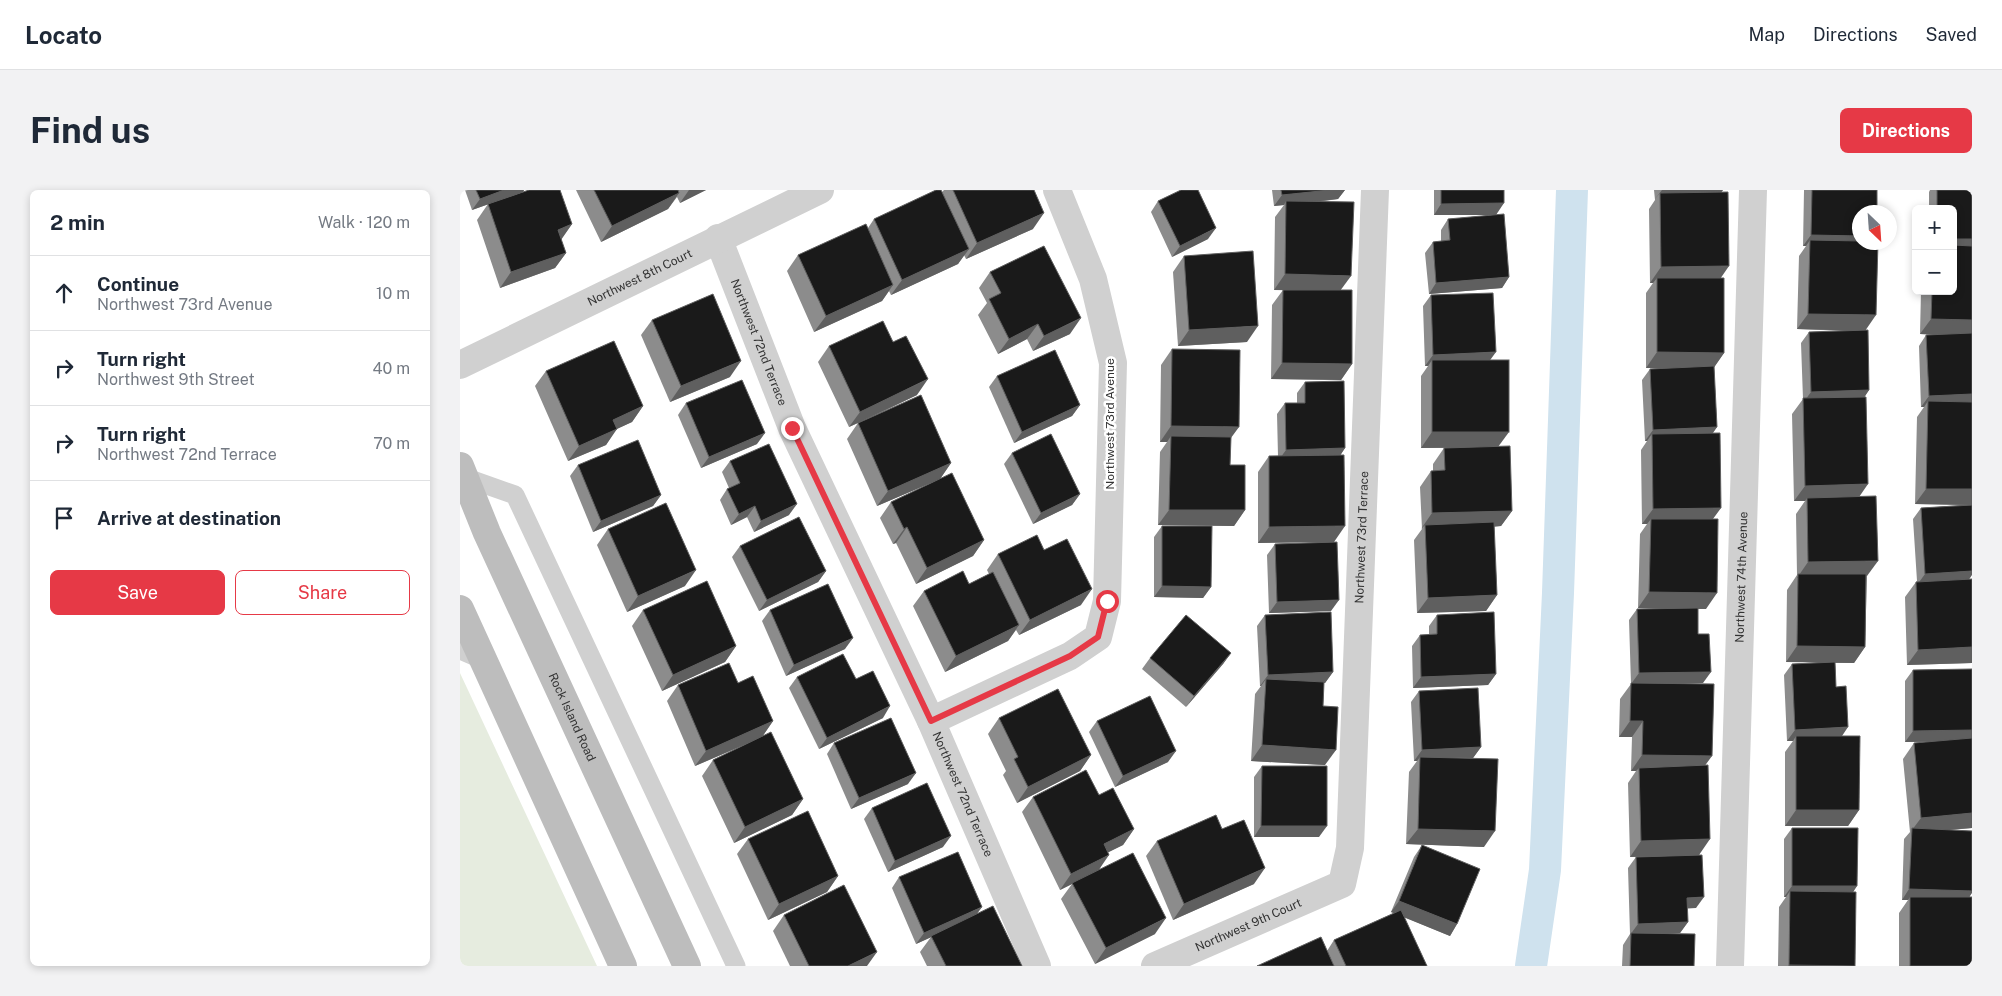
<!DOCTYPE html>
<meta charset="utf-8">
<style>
body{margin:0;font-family:"Public Sans",sans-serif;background:#f2f2f3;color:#1f2937}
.controls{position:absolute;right:15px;top:15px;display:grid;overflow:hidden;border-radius:8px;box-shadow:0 2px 8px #0003}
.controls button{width:45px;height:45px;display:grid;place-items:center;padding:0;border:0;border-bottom:1px solid #e0e1e3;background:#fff;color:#1f2937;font:25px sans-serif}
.compass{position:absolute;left:1392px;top:15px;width:45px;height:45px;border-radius:50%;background:#fff;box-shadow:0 2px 8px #0003;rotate:155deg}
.stop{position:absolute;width:15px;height:15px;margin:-11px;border:4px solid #e63946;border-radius:50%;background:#fff}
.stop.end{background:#e63946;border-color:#fff;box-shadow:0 1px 5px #0008}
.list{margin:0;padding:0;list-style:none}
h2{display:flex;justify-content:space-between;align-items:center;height:65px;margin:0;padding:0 20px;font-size:21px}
h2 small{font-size:16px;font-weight:400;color:#747a83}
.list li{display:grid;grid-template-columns:32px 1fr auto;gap:15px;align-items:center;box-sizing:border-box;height:75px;padding:0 20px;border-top:1px solid #e0e1e3}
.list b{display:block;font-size:19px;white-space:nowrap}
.list p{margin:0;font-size:16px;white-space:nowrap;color:#747a83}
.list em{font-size:16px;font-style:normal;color:#747a83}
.actions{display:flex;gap:10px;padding:15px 20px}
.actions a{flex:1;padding:11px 0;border:1px solid #e63946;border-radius:8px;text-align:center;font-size:18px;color:#e63946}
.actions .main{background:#e63946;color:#fff}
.icon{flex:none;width:28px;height:28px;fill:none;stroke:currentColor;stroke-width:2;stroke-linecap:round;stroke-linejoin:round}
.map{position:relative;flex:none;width:1512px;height:776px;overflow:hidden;border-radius:8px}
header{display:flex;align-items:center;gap:30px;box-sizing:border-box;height:70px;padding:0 25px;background:#fff;border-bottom:1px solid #e0e1e3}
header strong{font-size:24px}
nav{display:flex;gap:28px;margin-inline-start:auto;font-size:18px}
.intro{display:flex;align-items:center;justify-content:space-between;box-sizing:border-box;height:120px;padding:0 30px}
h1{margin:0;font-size:35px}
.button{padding:12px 22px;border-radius:8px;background:#e63946;color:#fff;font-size:18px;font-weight:700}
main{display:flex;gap:30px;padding:0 30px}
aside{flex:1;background:#fff;border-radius:8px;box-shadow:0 2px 8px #0003}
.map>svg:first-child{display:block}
.grass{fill:#e6ecdf}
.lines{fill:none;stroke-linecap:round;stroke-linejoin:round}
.canal{stroke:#cfe2ee;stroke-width:32}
.service{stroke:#d0d0d0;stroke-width:19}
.minor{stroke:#d0d0d0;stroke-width:28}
.secondary{stroke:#bdbdbd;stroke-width:28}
.wall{fill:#8c8c8c}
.shaded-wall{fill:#5f5f5f}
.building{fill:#1a1a1a;stroke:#5f5f5f}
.route{stroke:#e63946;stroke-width:6}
.labels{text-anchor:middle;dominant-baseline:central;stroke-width:5;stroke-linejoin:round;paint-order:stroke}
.street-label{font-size:12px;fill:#333;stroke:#fff}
</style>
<header>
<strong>Locato</strong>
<nav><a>Map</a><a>Directions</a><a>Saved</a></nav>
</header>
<div class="intro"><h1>Find us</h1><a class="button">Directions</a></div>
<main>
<aside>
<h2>2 min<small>Walk · 120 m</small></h2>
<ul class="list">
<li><svg class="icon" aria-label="ahead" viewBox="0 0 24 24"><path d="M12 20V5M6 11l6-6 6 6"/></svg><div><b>Continue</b><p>Northwest 73rd Avenue</p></div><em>10 m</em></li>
<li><svg class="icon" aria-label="right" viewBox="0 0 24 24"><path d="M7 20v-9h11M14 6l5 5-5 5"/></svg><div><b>Turn right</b><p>Northwest 9th Street</p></div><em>40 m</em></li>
<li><svg class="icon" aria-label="right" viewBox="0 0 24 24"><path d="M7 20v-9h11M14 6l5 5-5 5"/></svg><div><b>Turn right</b><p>Northwest 72nd Terrace</p></div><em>70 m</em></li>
<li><svg class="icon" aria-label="arrive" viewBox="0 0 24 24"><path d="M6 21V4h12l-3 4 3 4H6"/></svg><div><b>Arrive at destination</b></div></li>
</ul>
<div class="actions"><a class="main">Save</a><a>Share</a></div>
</aside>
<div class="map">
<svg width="1512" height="776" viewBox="0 0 1512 776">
<rect width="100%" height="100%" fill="#fff"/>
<polygon class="grass" points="0,483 137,776 0,776"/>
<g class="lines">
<polyline class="canal" points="1071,776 1085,680 1098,403 1112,0"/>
<g class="service">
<polyline points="4,287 55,305 276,776"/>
<polyline points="0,460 21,469"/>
</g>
<g class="minor">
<path id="s1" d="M258 48 332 238 471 531 577 776"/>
<path id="s2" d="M0 175 360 0"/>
<polyline points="471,531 610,466 638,447 647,411 653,173 633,89 597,0"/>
<path id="s3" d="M695 776 882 694 890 658 915 0"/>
<path id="s4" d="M1270 776 1293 0"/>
</g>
<g class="secondary">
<path id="s5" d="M0 276 27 343 227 776"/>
<polyline points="0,419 163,776"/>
</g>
</g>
<g class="wall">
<polygon points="5,0 64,0 63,2 12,20"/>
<polygon points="116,0 246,0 220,13 217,7 208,19 141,52"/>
<polygon points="484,0 574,0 573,39 506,69 504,65 498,74 431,105 429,101 422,111 354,142 327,81 338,65 408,38 414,29 482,2"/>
<polygon points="812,0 885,0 878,9 857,12 881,100 892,174 881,190 811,189 812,115 823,100 814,100 815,27 824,15 814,16"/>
<polygon points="974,0 1044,0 1036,24 1049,87 1042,98 969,104 965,63 973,52 981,51 981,40 988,29 1033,25 974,25"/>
<polygon points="1194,0 1263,0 1261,2 1261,88 1264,163 1254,177 1257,237 1253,243 1253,329 1246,419 1238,419 1238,444 1243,493 1201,494 1245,575 1236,718 1227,718 1228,732 1220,743 1195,744 1234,776 1162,776 1163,755 1170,744 1168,678 1176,667 1209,666 1170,667 1168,593 1176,581 1171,581 1172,547 1159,547 1160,509 1171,494 1169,430 1177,419 1221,418 1178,418 1180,344 1187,334 1182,334 1181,260 1187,251 1185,251 1182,190 1190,179 1204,178 1186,178 1186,103 1193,93 1190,93 1189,19 1195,10"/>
<polygon points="1344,0 1417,0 1400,22 1409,200 1404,207 1399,307 1407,386 1405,457 1394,473 1375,473 1376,497 1382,546 1399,620 1388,636 1325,636 1325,562 1333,551 1327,551 1324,485 1332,474 1359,472 1326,472 1327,400 1337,385 1336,324 1345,311 1334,311 1332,224 1343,209 1341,153 1349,142 1384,141 1337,139 1339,66 1346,56 1343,56"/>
<polygon points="1470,0 1512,0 1509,390 1512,389 1512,473 1447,475 1445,407 1456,392 1457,391 1453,329 1461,318 1501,315 1455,314 1457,227 1464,217 1461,217 1459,156 1466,145 1477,145 1460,144 1461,101 1493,101 1493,19 1469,19 1469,2"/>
<polygon points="698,11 748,49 712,67 691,22"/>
<polygon points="28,14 112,34 101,49 106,63 95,78 40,98 17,30"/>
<polygon points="724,66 787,152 718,156 713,82"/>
<polygon points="530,82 610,144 573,161 567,149 538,164 518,125 527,113 519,98"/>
<polygon points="971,105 1030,170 1038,256 1052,321 1041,336 1034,337 1037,405 1026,421 957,423 954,350 962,339 960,297 971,281 973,281 973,274 984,258 996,258 961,258 961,186 968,176 965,176 963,116"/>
<polygon points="192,130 270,187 210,212 181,145"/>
<polygon points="369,156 457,205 404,231 491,273 480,289 417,316 387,249 398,233 389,237 358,172"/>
<polygon points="712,159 771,248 770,275 785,320 774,336 698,335 700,262 707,252 700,252 701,175"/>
<polygon points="86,181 183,216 172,232 156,239 146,255 108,271 75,196"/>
<polygon points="537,186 620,215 612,226 554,253 529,197"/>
<polygon points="845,192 885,258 880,265 874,352 871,421 809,423 807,365 815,354 865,352 798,353 798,282 809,266 818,266 817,224 825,213 837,213 837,203"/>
<polygon points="226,213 297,254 241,278 218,225"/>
<polygon points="552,263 620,304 612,315 573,334 544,274"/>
<polygon points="270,271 329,325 294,342 287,327 271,335 260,310 267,299 269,298 262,282"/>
<polygon points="118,275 201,305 193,316 133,342 110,286"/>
<polygon points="431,312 524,350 513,366 456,394 436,353 433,354 420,328"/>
<polygon points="702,336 751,397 743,408 694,407 694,347"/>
<polygon points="148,339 225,396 167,422 137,355"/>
<polygon points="280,356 366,381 358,392 299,421 272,367"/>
<polygon points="584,360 621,415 559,445 556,440 548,451 485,482 453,416 464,401 509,394 529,384 527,380 538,364"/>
<polygon points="183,420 276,456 265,472 202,501 172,436"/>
<polygon points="310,420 385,459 326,486 302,431"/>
<polygon points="805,425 873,482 865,493 864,493 863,516 865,575 791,571 795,504 801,496 800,496 797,436"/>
<polygon points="977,425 1036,484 1028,495 953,498 952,456 960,445 969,445 969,436"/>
<polygon points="771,463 763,474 726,517 682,479 690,468"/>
<polygon points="1512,479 1512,638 1490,640 1510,707 1512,776 1439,776 1439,723 1448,710 1442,710 1444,649 1450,642 1443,569 1454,553 1477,552 1445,552 1445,491 1453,480"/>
<polygon points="337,487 396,489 423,528 359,559 329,498"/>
<polygon points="278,493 313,531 302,547 343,609 332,625 274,653 242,586 253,570 294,551 235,576 207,511 218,495"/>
<polygon points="959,501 1021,557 1013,568 1024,657 946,654 949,582 957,571 954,571 951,512"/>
<polygon points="539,528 631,565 620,581 557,613 543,585 546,581 528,544"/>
<polygon points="637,531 708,572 655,597 629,542"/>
<polygon points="374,553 448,594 391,619 367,564"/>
<polygon points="802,576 859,647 794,647 794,587"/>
<polygon points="639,605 674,639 663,655 648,662 639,680 695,744 635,774 601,709 612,694 600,700 562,622 573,607"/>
<polygon points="412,618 483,657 428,682 404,629"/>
<polygon points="1332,638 1393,702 1395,776 1318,776 1319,717 1326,707 1324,707 1324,649"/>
<polygon points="762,639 794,694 713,730 686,666 697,651"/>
<polygon points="288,649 378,686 367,702 308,730 277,664"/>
<polygon points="962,655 997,734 990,746 944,727 967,776 797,776 867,761 874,750 934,723 931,722 954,667"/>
<polygon points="439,687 517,725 562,776 467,776 460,762 471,747 456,754 432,698"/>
<polygon points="324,725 407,776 330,776 313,741"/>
</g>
<g class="shaded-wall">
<polygon points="44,0 64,0 63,2 12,20 20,9"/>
<polygon points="229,0 246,0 220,13"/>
<polygon points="870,0 885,0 878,9 826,15 826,11 824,15 814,16 822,5"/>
<polygon points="1202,0 1263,0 1257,8 1200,3 1194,10"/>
<polygon points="219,3 208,19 141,52 152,36"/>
<polygon points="1044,13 1036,25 974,25 981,14"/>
<polygon points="584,23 573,39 506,69 517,53"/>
<polygon points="112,34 101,50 98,40"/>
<polygon points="756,38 748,49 712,67 720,56"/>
<polygon points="1351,45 1400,46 1400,52 1350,50 1346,56 1343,56"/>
<rect x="1493" y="49" width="19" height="11"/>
<polygon points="509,59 498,74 431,105 442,90"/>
<polygon points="106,63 95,78 40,98 51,82"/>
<polygon points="1269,76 1258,92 1197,88 1193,93 1190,93 1201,77"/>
<polygon points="825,84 891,86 880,101 814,100"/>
<polygon points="1049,87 1042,98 969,104 976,93"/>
<polygon points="433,95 422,111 354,142 366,126"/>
<polygon points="1348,124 1416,125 1405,141 1337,139"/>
<polygon points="621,128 610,144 573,161 584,146"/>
<polygon points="1471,129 1512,130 1512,146 1460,144"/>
<polygon points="578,134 567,149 538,164 549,149"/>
<polygon points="798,136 787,152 718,156 729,140"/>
<polygon points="1036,162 1028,173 972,170 968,176 965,176 973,165"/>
<polygon points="1197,162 1264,163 1253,179 1186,178"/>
<polygon points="281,171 270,187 210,212 221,196"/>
<polygon points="822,173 892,174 881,190 811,189"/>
<polygon points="468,189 457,205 389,237 400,222"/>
<polygon points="1409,200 1402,211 1343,213 1351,202"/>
<polygon points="1512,204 1512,215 1468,211 1464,217 1461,217 1469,206"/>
<polygon points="620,215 612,226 554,253 562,242"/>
<polygon points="183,216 172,232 142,246 153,230"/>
<polygon points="711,236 779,237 768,252 711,246 707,252 700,252"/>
<polygon points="1257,237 1249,248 1192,244 1187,251 1185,251 1193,240"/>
<polygon points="157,239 146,255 108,271 119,256"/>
<polygon points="972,242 1049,242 1038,257 961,258"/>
<polygon points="305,243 297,254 241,278 249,267"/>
<polygon points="885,258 878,269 818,271 826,260"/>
<polygon points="491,273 480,289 417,316 428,301"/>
<polygon points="1408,294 1397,310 1347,308 1345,311 1334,311 1345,296"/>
<polygon points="1466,299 1512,299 1512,315 1455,314"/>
<polygon points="620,304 612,315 573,334 581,323"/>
<polygon points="201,305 193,316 133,342 141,331"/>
<polygon points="337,314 329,325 294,342 301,331"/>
<polygon points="295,316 287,327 271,335 279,324"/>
<polygon points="1261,318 1250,333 1191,329 1187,334 1182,334 1193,319"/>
<polygon points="709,320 785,320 774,336 698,335"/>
<polygon points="1052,321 1041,336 965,339 965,335 961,339 972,323"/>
<polygon points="885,336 874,352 798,353 809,337"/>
<polygon points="447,337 436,353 433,354 444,339"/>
<polygon points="524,350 513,366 456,394 467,378"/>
<polygon points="1418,371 1407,386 1337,388 1348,372"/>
<polygon points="236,380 225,396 167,422 178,406"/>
<polygon points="366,381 358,392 299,421 307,410"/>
<polygon points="1512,381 1512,385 1508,391 1457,395 1465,384"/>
<polygon points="702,396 751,397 743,408 694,407"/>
<polygon points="632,399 621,415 559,445 570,430"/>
<polygon points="1189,402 1257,403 1246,419 1178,418"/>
<polygon points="1037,405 1026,421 957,423 968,408"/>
<polygon points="879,410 871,421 809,423 817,412"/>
<polygon points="559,435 548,451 485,482 496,466"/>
<polygon points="393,448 385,459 326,486 334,475"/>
<polygon points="276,456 265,472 202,501 213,485"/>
<polygon points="1337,456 1405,457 1394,473 1326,472"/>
<polygon points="1512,457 1512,473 1447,475 1458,460"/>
<polygon points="771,463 763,474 726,517 734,506"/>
<polygon points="873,482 865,493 806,496 806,489 801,496 800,496 808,485"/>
<polygon points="1251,482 1243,493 1171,494 1179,483"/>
<polygon points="1036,484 1028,495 953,498 961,487"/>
<polygon points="430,516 423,528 359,559 367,548"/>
<polygon points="313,531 302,547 235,576 246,561"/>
<polygon points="1170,531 1183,531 1172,547 1159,547"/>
<polygon points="1388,537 1380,549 1336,546 1333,551 1327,551 1335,540"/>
<polygon points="1512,540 1512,551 1445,552 1453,541"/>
<polygon points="802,555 876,560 865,575 791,571"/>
<polygon points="1021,557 1013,568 960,567 957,571 954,571 962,560"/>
<polygon points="716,561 708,572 655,597 663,586"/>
<polygon points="631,565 620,581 557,613 568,597"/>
<polygon points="1182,565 1252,566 1241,581 1179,578 1176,581 1171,581"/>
<polygon points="456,583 448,594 391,619 399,608"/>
<polygon points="343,609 332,625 274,653 285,637"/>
<polygon points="1336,620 1399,620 1388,636 1325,636"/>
<polygon points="1512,623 1512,638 1452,643 1452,640 1461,628"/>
<polygon points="801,636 867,636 859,647 794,647"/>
<polygon points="674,639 663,655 633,670 644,654"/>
<polygon points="958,639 1035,641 1024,657 946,654"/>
<polygon points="491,646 483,657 428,682 435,671"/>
<polygon points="1250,649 1239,665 1170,667 1181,651"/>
<polygon points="649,665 638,681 600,700 611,684"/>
<polygon points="805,678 794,694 713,730 724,714"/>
<polygon points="378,686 367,702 308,730 319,714"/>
<polygon points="1332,696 1397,696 1390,707 1330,701 1326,707 1324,707"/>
<polygon points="1449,699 1512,701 1512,703 1506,712 1450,707 1448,710 1442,710"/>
<polygon points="1244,707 1236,718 1219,719 1227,708"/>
<polygon points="939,711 997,734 990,746 931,722"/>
<polygon points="522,717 514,728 456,754 464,743"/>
<polygon points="706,728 695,744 635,774 646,758"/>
<polygon points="1228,732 1220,743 1170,745 1178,734"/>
<polygon points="417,762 407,776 388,776"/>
<polygon points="1329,775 1395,776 1328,776"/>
</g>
<g class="building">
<polygon points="16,0 44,0 20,9"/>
<polygon points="69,0 100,0 112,34 98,40 106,63 51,82 28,14"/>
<polygon points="134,0 218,0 219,3 152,36"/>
<polygon points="476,0 481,0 509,59 442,90 414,29"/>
<polygon points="493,0 574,0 584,23 517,53"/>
<polygon points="721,0 738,0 756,38 720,56 698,11"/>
<polygon points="821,0 870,0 822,5"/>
<polygon points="981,0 1044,0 1044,13 981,14"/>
<polygon points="1352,0 1417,0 1417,22 1400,22 1400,46 1351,45"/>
<polygon points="1477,0 1512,0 1512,49 1493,49 1493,19 1477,19"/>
<polygon points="1268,2 1269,76 1201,77 1200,3"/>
<polygon points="826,11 894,12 891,86 825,84"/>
<polygon points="1044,24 1049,87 976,93 973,52 990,50 988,29"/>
<polygon points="406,34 433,95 366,126 338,65"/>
<polygon points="1350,50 1400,51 1400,52 1418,52 1416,125 1348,124"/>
<polygon points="1493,55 1512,56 1512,130 1471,129 1472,101 1493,101"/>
<polygon points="584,56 621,128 584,146 578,134 549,149 529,109 541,103 530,82"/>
<polygon points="793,61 798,136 729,140 724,66"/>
<polygon points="1197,88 1264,88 1264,163 1197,162"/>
<polygon points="823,100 892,100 892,174 822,173"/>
<polygon points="1033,103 1036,162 973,165 971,105"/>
<polygon points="253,104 281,171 221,196 192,130"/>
<polygon points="423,131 433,152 446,146 468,189 400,222 369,156"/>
<polygon points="1408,140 1409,200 1351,202 1349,142"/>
<polygon points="1512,143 1512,204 1469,206 1466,145"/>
<polygon points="154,151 183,216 153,230 157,239 119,256 86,181"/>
<polygon points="712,159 780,160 779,237 711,236"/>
<polygon points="595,160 620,215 562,242 537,186"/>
<rect x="972" y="170" width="77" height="72"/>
<polygon points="1254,176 1257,237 1193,240 1190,179"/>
<polygon points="282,190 305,243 249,267 226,213"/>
<polygon points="884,191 885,258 826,260 825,213 845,213 845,192"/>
<polygon points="461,205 491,273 428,301 398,233"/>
<polygon points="1406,207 1408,294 1345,296 1343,208"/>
<polygon points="1468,211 1512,212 1512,299 1466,299"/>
<polygon points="1260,243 1261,318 1193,319 1192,244"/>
<polygon points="591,244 620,304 581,323 552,263"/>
<polygon points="711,246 771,247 770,275 785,275 785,320 709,320"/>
<polygon points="178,250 201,305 141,331 118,275"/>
<polygon points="309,254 337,314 301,331 295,316 279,324 267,299 280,293 270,271"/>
<polygon points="1050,256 1052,321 972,323 971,281 985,280 984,258"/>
<polygon points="884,265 885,336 809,337 809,266"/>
<polygon points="492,283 524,350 467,378 447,337 444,339 431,312"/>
<polygon points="1416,306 1418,371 1348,372 1347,308"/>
<polygon points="206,313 236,380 178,406 148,339"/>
<polygon points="1512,315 1512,381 1465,384 1461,318"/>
<polygon points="339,327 366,381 307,410 280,356"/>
<polygon points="1191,329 1258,329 1257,403 1189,402"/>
<polygon points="1034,332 1037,405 968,408 965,335"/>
<polygon points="702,336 752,336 751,397 702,396"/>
<polygon points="577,345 584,360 607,349 632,399 570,430 538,364"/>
<polygon points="877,352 879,410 817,412 815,354"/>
<polygon points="503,381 509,394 533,382 559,435 496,466 464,401"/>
<polygon points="1338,384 1406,384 1405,457 1337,456"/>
<polygon points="1512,389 1512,457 1458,460 1456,392"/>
<polygon points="247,391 276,456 213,485 183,420"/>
<polygon points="368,394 393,448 334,475 310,420"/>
<polygon points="1238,418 1238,444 1249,444 1251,482 1179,483 1177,419"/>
<polygon points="871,422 873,482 808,485 805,425"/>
<polygon points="1034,422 1036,484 961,487 960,445 977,444 977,425"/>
<polygon points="726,425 771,463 734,506 690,468"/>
<polygon points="383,464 396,489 413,481 430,516 367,548 337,487"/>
<polygon points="1375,472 1376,497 1386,496 1388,537 1335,540 1332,474"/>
<polygon points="269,473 278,493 293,486 313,531 246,561 218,495"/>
<polygon points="1512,479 1512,540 1453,541 1453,480"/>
<polygon points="806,489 864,492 863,516 878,517 876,560 802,555"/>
<polygon points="1171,493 1254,494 1252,566 1182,565 1183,531 1170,531"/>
<polygon points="1018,498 1021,557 962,560 959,501"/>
<polygon points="598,499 631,565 568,597 554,569 558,567 539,528"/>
<polygon points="690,506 716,561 663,586 637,531"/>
<polygon points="431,528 456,583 399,608 374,553"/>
<polygon points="311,542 343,609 285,637 253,570"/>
<polygon points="1336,546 1400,546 1399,620 1336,620"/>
<polygon points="1512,548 1512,623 1461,628 1454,553"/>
<polygon points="960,567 1038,569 1035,641 958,639"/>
<polygon points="1248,575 1250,649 1181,651 1179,578"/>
<polygon points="802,576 867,576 867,636 801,636"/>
<polygon points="626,580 639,605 653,598 674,639 644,654 649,665 611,684 573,607"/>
<polygon points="467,593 491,646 435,671 412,618"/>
<polygon points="348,621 378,686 319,714 288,649"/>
<polygon points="756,625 762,639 784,630 805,678 724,714 697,651"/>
<polygon points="1332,638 1398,638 1397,696 1332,696"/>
<polygon points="1452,638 1512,641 1512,701 1449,699"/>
<polygon points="962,655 1020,679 997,734 939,711"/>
<polygon points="498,662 522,717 464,743 439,687"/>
<polygon points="673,663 706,728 646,758 612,693"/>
<polygon points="1242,665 1244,707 1227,708 1228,732 1178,734 1176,667"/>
<polygon points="384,695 417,762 388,776 349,776 324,725"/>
<polygon points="1330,701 1396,702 1395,776 1329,775"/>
<rect x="1450" y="707" width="62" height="69"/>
<polygon points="533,716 562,776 486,776 471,746"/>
<polygon points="941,720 967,776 886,776 874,750"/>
<polygon points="1171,743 1235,744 1234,776 1170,776"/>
<polygon points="861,747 874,776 797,776"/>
</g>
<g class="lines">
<polyline class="route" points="332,238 471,531 610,466 638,447 647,411"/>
</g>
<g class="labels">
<g class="street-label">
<text stroke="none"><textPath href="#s2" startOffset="200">Northwest 8th Court</textPath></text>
<text stroke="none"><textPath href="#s1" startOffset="112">Northwest 72nd Terrace</textPath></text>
<text transform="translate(650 234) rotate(-90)">Northwest 73rd Avenue</text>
<text stroke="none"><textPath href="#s3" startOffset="552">Northwest 73rd Terrace</textPath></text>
<text stroke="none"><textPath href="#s4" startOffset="389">Northwest 74th Avenue</textPath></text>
<text stroke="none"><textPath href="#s5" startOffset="275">Rock Island Road</textPath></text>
<text stroke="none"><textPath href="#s1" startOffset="608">Northwest 72nd Terrace</textPath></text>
<text stroke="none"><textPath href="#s3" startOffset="102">Northwest 9th Court</textPath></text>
</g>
</g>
</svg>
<div class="controls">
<button>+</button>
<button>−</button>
</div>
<svg class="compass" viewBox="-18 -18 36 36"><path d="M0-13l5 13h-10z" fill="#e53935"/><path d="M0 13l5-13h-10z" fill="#747a83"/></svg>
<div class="stop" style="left:647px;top:411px"></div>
<div class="stop end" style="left:332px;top:238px"></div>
</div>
</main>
